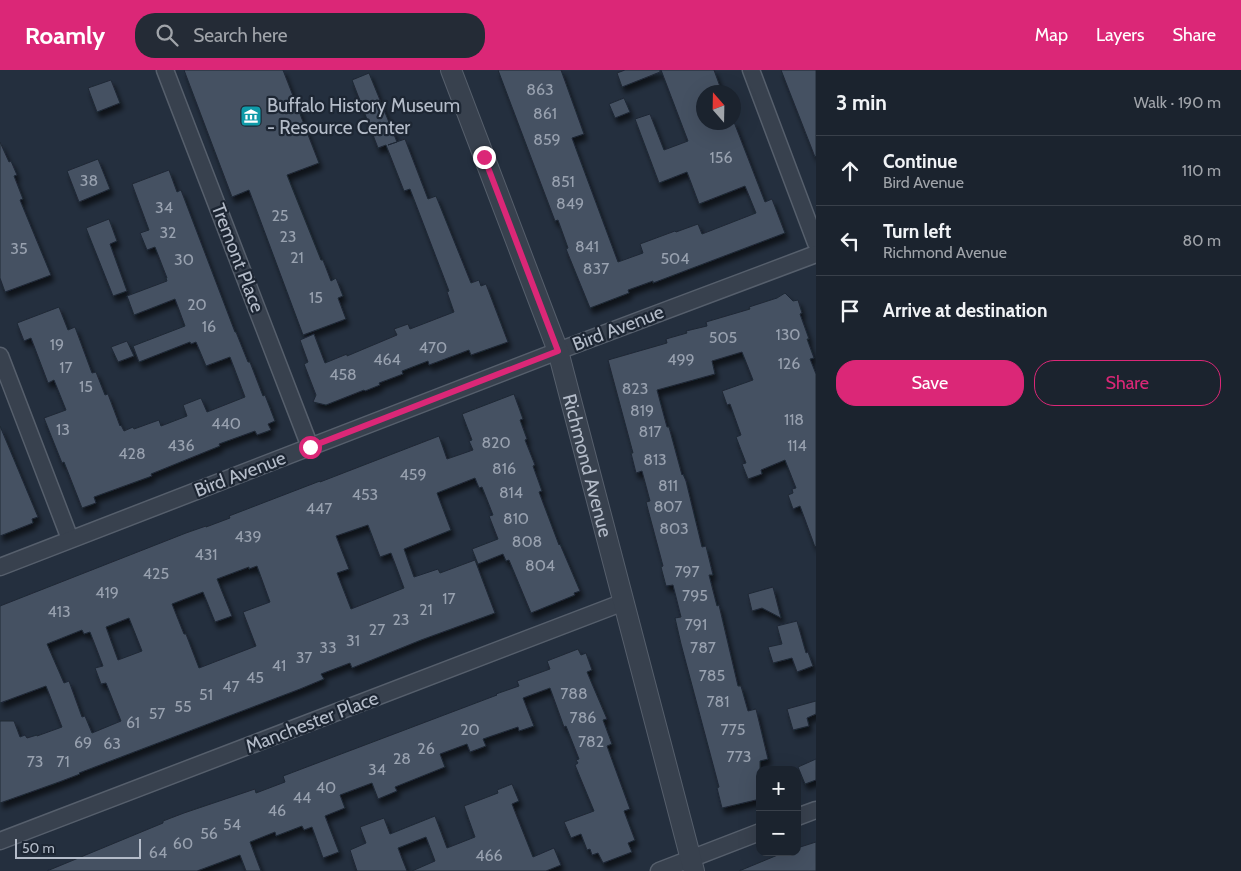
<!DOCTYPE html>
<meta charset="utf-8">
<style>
body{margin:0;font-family:Cabin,sans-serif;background:#242b36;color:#f1f3f6}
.controls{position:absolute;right:15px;bottom:15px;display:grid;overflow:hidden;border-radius:10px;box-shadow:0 5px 20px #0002}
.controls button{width:45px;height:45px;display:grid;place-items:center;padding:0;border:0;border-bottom:1px solid #39404a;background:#1b232e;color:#f1f3f6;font:25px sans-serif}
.compass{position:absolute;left:696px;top:15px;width:45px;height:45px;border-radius:50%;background:#1b232e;box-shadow:0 5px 20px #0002;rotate:340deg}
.scale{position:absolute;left:15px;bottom:12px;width:126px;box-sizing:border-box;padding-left:5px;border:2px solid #b4bcc9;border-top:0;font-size:14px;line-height:18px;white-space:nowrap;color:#b4bcc9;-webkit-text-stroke:4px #1d2633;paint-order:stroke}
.stop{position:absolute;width:15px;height:15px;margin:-11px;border:4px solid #db2777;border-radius:50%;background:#fff}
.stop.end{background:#db2777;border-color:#fff;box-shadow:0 1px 5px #0008}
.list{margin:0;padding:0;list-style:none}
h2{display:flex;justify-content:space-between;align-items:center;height:65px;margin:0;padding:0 20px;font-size:21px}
h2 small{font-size:16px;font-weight:400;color:#a0a4aa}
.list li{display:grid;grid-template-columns:32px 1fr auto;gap:15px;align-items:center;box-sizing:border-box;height:70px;padding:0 20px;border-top:1px solid #39404a}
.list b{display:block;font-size:19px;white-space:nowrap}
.list p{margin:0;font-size:16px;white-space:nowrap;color:#a0a4aa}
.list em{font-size:16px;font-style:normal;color:#a0a4aa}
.actions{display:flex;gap:10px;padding:15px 20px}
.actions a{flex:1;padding:11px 0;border:1px solid #db2777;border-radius:20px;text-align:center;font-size:18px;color:#db2777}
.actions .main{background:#db2777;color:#fff}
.icon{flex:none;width:28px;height:28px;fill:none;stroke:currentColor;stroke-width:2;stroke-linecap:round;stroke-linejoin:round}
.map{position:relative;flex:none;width:816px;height:801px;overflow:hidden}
header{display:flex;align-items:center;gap:30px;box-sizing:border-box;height:70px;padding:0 25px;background:#db2777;color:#fff}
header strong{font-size:24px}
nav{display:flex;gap:28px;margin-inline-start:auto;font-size:18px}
.search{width:350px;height:45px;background:#242b36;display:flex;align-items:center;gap:12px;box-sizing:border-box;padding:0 18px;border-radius:20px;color:#a0a4aa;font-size:19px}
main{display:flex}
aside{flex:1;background:#1b232e}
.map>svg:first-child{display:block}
.building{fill:#455162;stroke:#1f2835;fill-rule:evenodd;filter:url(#shadow)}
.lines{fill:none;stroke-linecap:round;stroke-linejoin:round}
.minor-casing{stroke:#565f6c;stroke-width:19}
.tertiary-casing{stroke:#565f6c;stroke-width:22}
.minor{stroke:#38414e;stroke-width:16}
.tertiary{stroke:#38414e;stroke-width:20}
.route{stroke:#db2777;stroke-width:6}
.labels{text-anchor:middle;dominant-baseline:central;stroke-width:4.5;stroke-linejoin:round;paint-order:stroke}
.number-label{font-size:16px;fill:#98a1af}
.poi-label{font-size:19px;fill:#b4bcc9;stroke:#1d2633;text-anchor:start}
.street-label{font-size:19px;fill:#b4bcc9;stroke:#1d2633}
</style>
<header>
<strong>Roamly</strong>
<div class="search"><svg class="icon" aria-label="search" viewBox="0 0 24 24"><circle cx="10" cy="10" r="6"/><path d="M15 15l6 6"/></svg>Search here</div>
<nav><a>Map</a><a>Layers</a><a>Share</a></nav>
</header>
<main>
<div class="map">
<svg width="816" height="801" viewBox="0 0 816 801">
<defs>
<filter id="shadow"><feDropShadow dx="3" dy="5.5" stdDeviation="2.5" flood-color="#0009"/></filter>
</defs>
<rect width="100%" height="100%" fill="#242f3e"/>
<g class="building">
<polygon points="184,0 283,0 319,93 287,105 321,190 323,190 331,211 336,208 343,226 338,228 346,249 303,265 249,120 232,127"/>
<polygon points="498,0 561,0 584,64 572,68 618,192 643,183 640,174 675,161 676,162 698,154 702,164 756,143 745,116 699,134 687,102 659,113 635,49 650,44 664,80 688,71 661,0 714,0 722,22 704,22 704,52 734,52 765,132 772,129 785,163 653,213 653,211 628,220 629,223 590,238 566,179 568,178 558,150 555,151"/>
<polygon points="625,0 660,0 660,2 622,17 617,3"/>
<polygon points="781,0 816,0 816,86 815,87"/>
<polygon points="369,3 397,72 388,75 405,69 428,129 436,126 471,213 479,210 481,216 486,214 508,272 471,285 469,280 429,295 428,291 402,301 403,304 379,313 380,315 365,321 364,320 326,335 313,332 316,325 304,294 308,292 300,270 314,264 325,293 347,284 347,286 397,265 394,259 408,254 410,259 454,242 447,222 449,221 410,119 404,121 386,75 378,78 352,10"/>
<polygon points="111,10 120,33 97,42 88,18"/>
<polygon points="624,28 630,42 615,48 609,34"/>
<polygon points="0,72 9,92 11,91 17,105 14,106 23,129 20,130 51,205 5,222 0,208"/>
<polygon points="98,89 110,119 79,132 67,101"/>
<polygon points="169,100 177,122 181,120 235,262 236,262 248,292 250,292 263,326 265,325 275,351 268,354 271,360 257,365 255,361 219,374 220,376 151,404 152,406 94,427 96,433 82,438 64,392 62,393 44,348 66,340 54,310 48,313 31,268 24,271 17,253 59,237 68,260 75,257 92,303 96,302 105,325 108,324 120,356 121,355 124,361 133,357 134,359 159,350 161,356 187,346 183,335 201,328 207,342 245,327 230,287 206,296 196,272 191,274 190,272 139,292 133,276 185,256 175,229 134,245 127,226 167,211 166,208 167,208 155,177 147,180 140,163 149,160 132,114"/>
<polygon points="109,149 117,171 110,174 127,221 113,226 86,158"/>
<polygon points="785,223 793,231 798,230 802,243 800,244 809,269 807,269 814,288 810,289 816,304 816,476 815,477 800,436 793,439 788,425 793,423 792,419 796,418 785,390 761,400 762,404 748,409 742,394 746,393 736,367 741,365 730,334 727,335 722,321 753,310 742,282 712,291 715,304 657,320 667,357 669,357 682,405 683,404 686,411 702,477 706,476 713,505 709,505 717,536 719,535 738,616 741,616 748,641 756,639 768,689 760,691 760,729 722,738 717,718 719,717 681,574 675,548 681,547 673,515 666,516 661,497 663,496 646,432 650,431 642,401 636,403 631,383 633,383 608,290 667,273 666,269 687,263 686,261 707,256 706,252 750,239 749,237 777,228"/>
<polygon points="127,271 134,286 118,292 111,277"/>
<path d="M514 324 523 349 520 350 527 369 525 370 535 395 533 396 542 421 539 422 559 475 560 474 580 521 574 523 575 525 531 543 509 490 506 491 503 484 478 494 472 479 498 469 489 446 493 445 482 417 479 418 475 408 437 423 451 460 404 479 414 507 438 499 440 503 475 490 495 543 421 570 352 598 350 593 321 604 324 609 300 619 79 703 80 704 59 712 0 733V651H14L20 667 25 665 27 668 37 665V666L62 657 46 616 0 633V536L186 463 206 456V457L230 448 229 446 320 411V412L439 366 447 389 473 380 469 371 472 370 462 344ZM368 455 380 487 391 483 404 518 351 539 337 503 349 499 336 466ZM257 496 270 532 243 542 256 576 199 598 186 564H184L172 534 203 522 215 552 232 546 217 509 249 497V499ZM129 548 142 581 118 590 106 557ZM82 560 84 564 90 562 103 596 95 598 101 614 106 613 121 651 92 663 85 646 82 647 69 611 64 613 47 574Z"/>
<polygon points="0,356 38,447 32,449 33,453 0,466"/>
<polygon points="773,517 781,548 762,538 752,541 748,524"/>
<polygon points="797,551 806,583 808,582 813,596 797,602 792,588 773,593 768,577 782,574 777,556"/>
<polygon points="578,579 581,585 586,583 592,600 587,602 607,649 603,650 612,674 607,676 630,739 624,741 635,770 628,773 632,782 603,793 598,783 592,785 590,779 587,780 581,764 571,768 564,752 594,741 575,695 578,693 576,690 579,689 566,656 564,657 550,618 523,628 534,656 519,661 518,657 483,669 486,676 470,682 467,674 440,684 445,697 395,717 397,721 378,729 372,713 340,725 345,738 325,746 339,782 323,788 312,757 304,760 302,756 276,766 275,762 250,772 261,801 246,801 240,785 197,801 47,801 163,753 163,751 184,743 255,719 256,723 285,712 283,706 497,625 496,624 519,616 517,611 550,599 547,591"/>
<polygon points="816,631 816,644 807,648 809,656 793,660 787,639"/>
<polygon points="816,689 816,710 805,714 798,697"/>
<polygon points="512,714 519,731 512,734 533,787 554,778 561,795 546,801 412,801 435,791 426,767 398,778 407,801 357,801 350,780 366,773 360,757 384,748 390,764 435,746 447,778 475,767 464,736 498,723 497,720"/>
<polygon points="816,772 816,801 739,801 785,782 797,782 797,778"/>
</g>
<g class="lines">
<g class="minor-casing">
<g id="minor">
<polyline points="165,0 310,377"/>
<polyline points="751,0 816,173"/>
<polyline points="0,286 70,469"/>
<polyline points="0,497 558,281 816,184"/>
<polyline points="797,747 816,740"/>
<polyline points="0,771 624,532"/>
<polyline points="659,801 760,762"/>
</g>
</g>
<g class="tertiary-casing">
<g id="tertiary">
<path id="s1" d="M451 0 558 281 694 801"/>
</g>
</g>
<use href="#minor" class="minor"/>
<use href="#tertiary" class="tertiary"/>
</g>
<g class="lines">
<polyline class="route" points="310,377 558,281 484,87"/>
</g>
<defs>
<g id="museum-square" transform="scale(1.125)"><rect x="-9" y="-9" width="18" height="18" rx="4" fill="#0f9aa8" stroke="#1d2633"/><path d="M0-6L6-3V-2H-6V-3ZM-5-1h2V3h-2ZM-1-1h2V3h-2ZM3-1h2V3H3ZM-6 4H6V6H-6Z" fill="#fff"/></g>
</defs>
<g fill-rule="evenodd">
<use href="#museum-square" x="251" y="46"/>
</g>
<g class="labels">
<g class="number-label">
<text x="540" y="19">863</text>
<text x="545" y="43">861</text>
<text x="547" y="69">859</text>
<text x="721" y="87">156</text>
<text x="89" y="110">38</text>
<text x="563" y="111">851</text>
<text x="570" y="133">849</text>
<text x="164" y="137">34</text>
<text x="280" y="145">25</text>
<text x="168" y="162">32</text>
<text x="288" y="166">23</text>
<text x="587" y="176">841</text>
<text x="19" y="178">35</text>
<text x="297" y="187">21</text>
<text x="675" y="188">504</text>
<text x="184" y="189">30</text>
<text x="596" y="198">837</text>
<text x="316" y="227">15</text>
<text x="197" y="234">20</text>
<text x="209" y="256">16</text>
<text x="788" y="264">130</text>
<text x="723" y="267">505</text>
<text x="57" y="274">19</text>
<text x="433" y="277">470</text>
<text x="387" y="289">464</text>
<text x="681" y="289">499</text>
<text x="789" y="293">126</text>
<text x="66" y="297">17</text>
<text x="343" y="304">458</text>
<text x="86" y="316">15</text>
<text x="635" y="318">823</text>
<text x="642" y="340">819</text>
<text x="794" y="349">118</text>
<text x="226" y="353">440</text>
<text x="63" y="359">13</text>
<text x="650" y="361">817</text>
<text x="496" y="372">820</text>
<text x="181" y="375">436</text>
<text x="797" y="375">114</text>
<text x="132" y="383">428</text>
<text x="655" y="389">813</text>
<text x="504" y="398">816</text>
<text x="413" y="404">459</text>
<text x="668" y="415">811</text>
<text x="511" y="422">814</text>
<text x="365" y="424">453</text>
<text x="668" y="436">807</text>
<text x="319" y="438">447</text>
<text x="516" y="448">810</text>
<text x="674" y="458">803</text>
<text x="248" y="466">439</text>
<text x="527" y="471">808</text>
<text x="206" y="484">431</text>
<text x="540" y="495">804</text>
<text x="687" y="501">797</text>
<text x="156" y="503">425</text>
<text x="107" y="522">419</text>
<text x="695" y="525">795</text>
<text x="449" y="528">17</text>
<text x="426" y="539">21</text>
<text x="59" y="541">413</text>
<text x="401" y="549">23</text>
<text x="696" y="554">791</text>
<text x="377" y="559">27</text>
<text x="353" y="570">31</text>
<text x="328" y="577">33</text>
<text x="703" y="577">787</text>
<text x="304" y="587">37</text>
<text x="279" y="595">41</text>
<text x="712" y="605">785</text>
<text x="255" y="607">45</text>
<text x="231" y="616">47</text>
<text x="574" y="623">788</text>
<text x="206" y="624">51</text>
<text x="718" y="631">781</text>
<text x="183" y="636">55</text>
<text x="157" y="643">57</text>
<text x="583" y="647">786</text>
<text x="133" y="652">61</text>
<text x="470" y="659">20</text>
<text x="733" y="659">775</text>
<text x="591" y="671">782</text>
<text x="83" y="672">69</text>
<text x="112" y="673">63</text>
<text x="426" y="678">26</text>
<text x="739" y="686">773</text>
<text x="402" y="688">28</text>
<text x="35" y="691">73</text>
<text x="63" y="691">71</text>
<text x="377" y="699">34</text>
<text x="326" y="717">40</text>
<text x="302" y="727">44</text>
<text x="277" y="740">46</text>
<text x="232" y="754">54</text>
<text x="209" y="763">56</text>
<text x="183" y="773">60</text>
<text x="158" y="782">64</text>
<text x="489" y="785">466</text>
</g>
<g class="poi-label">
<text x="267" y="35">Buffalo History Museum<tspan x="267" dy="22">- Resource Center</tspan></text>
</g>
<g class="street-label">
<text transform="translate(238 188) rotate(69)">Tremont Place</text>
<text transform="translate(618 258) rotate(-21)">Bird Avenue</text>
<text stroke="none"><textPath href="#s1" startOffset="419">Richmond Avenue</textPath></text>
<text transform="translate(240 404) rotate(-21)">Bird Avenue</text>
<text transform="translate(312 652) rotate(-21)">Manchester Place</text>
</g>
</g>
</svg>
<div class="controls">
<button>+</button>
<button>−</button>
</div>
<svg class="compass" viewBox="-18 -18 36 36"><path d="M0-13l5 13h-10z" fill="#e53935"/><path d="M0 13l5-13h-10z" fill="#a0a4aa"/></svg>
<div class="scale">50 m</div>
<div class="stop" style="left:310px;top:377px"></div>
<div class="stop end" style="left:484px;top:87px"></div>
</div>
<aside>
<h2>3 min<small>Walk · 190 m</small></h2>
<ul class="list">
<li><svg class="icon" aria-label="ahead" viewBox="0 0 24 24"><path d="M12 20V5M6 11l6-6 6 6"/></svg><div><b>Continue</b><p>Bird Avenue</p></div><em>110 m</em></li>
<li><svg class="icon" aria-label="left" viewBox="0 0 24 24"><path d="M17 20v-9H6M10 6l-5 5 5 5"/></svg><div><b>Turn left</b><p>Richmond Avenue</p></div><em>80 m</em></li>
<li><svg class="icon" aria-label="arrive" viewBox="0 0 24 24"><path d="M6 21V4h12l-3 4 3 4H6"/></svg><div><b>Arrive at destination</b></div></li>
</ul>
<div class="actions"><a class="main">Save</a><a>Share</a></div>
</aside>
</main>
